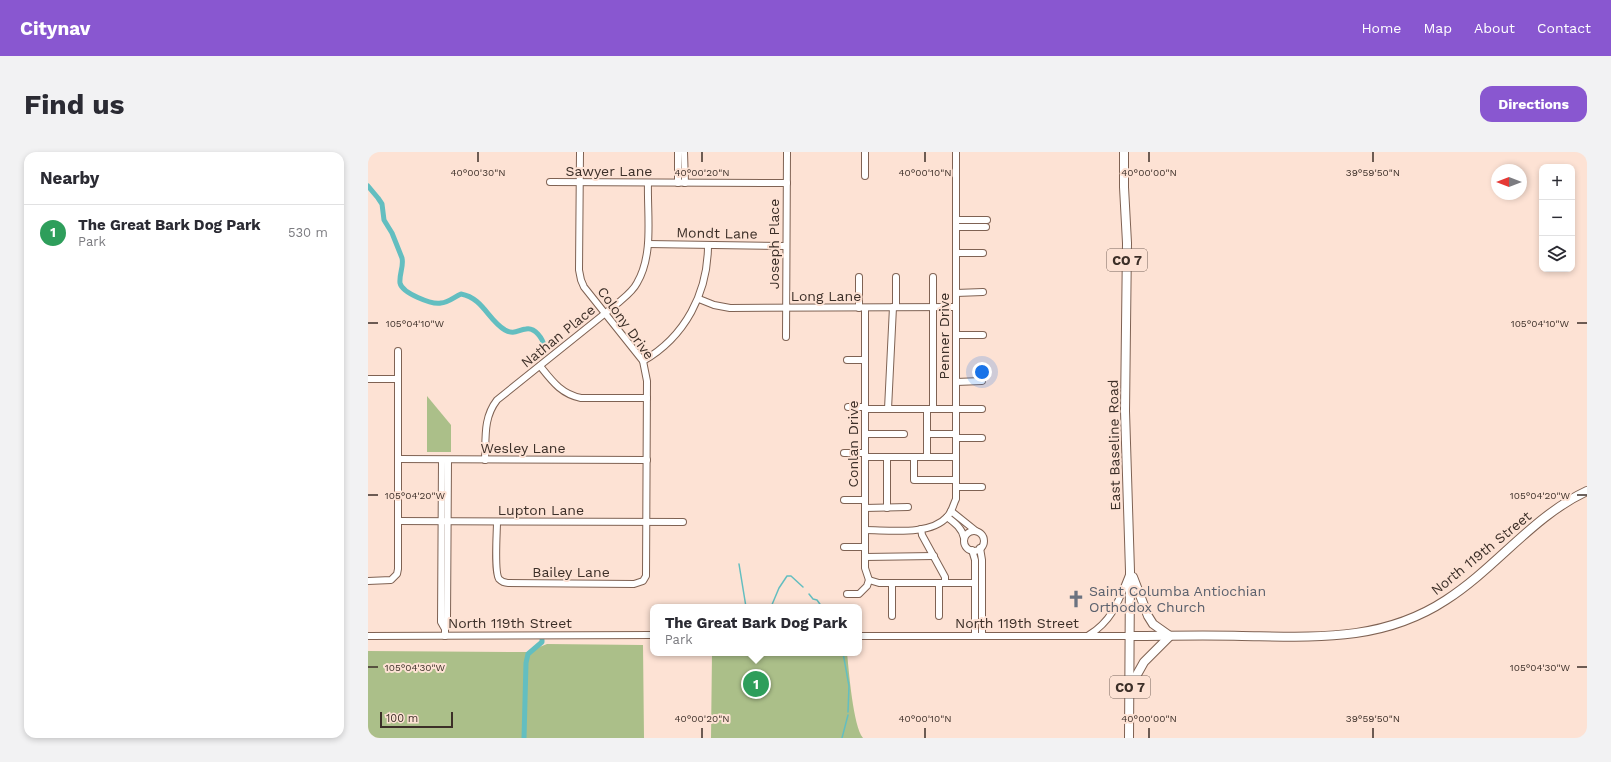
<!DOCTYPE html>
<meta charset="utf-8">
<style>
body{margin:0;font-family:"Work Sans",sans-serif;background:#f2f2f3;color:#2b2b33}
.controls{position:absolute;right:12px;top:12px;display:grid;overflow:hidden;border-radius:8px;box-shadow:0 2px 6px #0003}
.controls button{width:36px;height:36px;display:grid;place-items:center;padding:0;border:0;border-bottom:1px solid #e1e1e2;background:#fff;color:#2b2b33;font:20px sans-serif}
.compass{position:absolute;left:1123px;top:12px;width:36px;height:36px;border-radius:50%;background:#fff;box-shadow:0 2px 6px #0003;rotate:270deg}
.scale{position:absolute;left:12px;bottom:10px;width:73px;box-sizing:border-box;padding-left:4px;border:2px solid #3c2f28;border-top:0;font-size:11px;line-height:14px;white-space:nowrap;color:#3c2f28;-webkit-text-stroke:3px #fde2d4;paint-order:stroke}
.you{position:absolute;left:614px;top:220px;width:14px;height:14px;margin:-10px;border:3px solid #fff;border-radius:50%;background:#1a73e8;box-shadow:0 0 0 6px #1a73e833}
.badge{display:grid;place-items:center;width:26px;height:26px;border-radius:50%;background:#8957d0;color:#fff;font-size:13px;font-weight:700}
.pin{position:absolute;translate:-50% -50%;border:2px solid #fff;box-shadow:0 1px 4px #0006}
.popup{position:absolute;left:282px;top:452px;width:212px;height:52px;box-sizing:border-box;display:grid;place-content:center;border-radius:8px;background:#fff;filter:drop-shadow(0 1px 3px #0005);font-size:13px;white-space:nowrap;color:#7c7c81}
.popup b{font-size:15px;color:#2b2b33}
.popup::after{content:'';position:absolute;left:50%;top:100%;margin-left:-8px;border:8px solid transparent;border-top-color:#fff}
.list{margin:0;padding:0;list-style:none}
h2{display:flex;justify-content:space-between;align-items:center;height:52px;margin:0;padding:0 16px;font-size:17px}
h2 small{font-size:13px;font-weight:400;color:#7c7c81}
.list li{display:grid;grid-template-columns:26px 1fr auto;gap:12px;align-items:center;box-sizing:border-box;height:56px;padding:0 16px;border-top:1px solid #e1e1e2}
.list b{display:block;font-size:15px;white-space:nowrap}
.list p{margin:0;font-size:13px;white-space:nowrap;color:#7c7c81}
.list em{font-size:13px;font-style:normal;color:#7c7c81}
.icon{flex:none;width:22px;height:22px;fill:none;stroke:currentColor;stroke-width:2;stroke-linecap:round;stroke-linejoin:round}
.map{position:relative;flex:none;width:1219px;height:586px;overflow:hidden;border-radius:12px}
header{display:flex;align-items:center;gap:24px;box-sizing:border-box;height:56px;padding:0 20px;background:#8957d0;color:#fff}
header strong{font-size:19px}
nav{display:flex;gap:22px;margin-inline-start:auto;font-size:14px}
.intro{display:flex;align-items:center;justify-content:space-between;box-sizing:border-box;height:96px;padding:0 24px}
h1{margin:0;font-size:28px}
.button{padding:10px 18px;border-radius:12px;background:#8957d0;color:#fff;font-size:14px;font-weight:700}
main{display:flex;gap:24px;padding:0 24px}
aside{flex:1;background:#fff;border-radius:12px;box-shadow:0 2px 6px #0003}
.map>svg:first-child{display:block}
.green{fill:#abbf89}
.lines{fill:none;stroke-linecap:round;stroke-linejoin:round}
.stream{stroke:#63bec0;stroke-width:1.5}
.canal{stroke:#63bec0;stroke-width:5}
.minor-casing{stroke:#7f6253;stroke-width:8}
.major-casing{stroke:#7f6253;stroke-width:10}
.minor{stroke:#fff;stroke-width:6}
.major{stroke:#fff;stroke-width:8}
.ticks{fill:none;stroke:#3c2f28;stroke-width:1.5}
.labels{text-anchor:middle;dominant-baseline:central;stroke-width:4;stroke-linejoin:round;paint-order:stroke}
.shield{fill:#fde2d4;stroke:#76655c;stroke-width:1}
.shield-label{font-size:13px;font-weight:bold;fill:#3c2f28}
.street-label{font-size:14px;fill:#3c2f28;stroke:#fde2d4}
.worship-label{font-size:14px;fill:#5b616d;stroke:#fde2d4;text-anchor:start}
.ticks-label{font-size:10px;text-anchor:middle;fill:#3c2f28;stroke:#fde2d4;stroke-width:4;stroke-linejoin:round;paint-order:stroke}
</style>
<header>
<strong>Citynav</strong>
<nav><a>Home</a><a>Map</a><a>About</a><a>Contact</a></nav>
</header>
<div class="intro"><h1>Find us</h1><a class="button">Directions</a></div>
<main>
<aside>
<h2>Nearby<small></small></h2>
<ul class="list">
<li><span class="badge" style="background:#2e9e5b">1</span><div><b>The Great Bark Dog Park</b><p>Park</p></div><em>530 m</em></li>
</ul>
</aside>
<div class="map">
<svg width="1219" height="586" viewBox="0 0 1219 586">
<rect width="100%" height="100%" fill="#fde2d4"/>
<g class="green">
<polygon points="59,244 83,273 83,300 59,300"/>
<polygon points="179,492 275,493 276,586 0,586 0,499 159,500"/>
<path d="M344 501H479C481 519 485 574 495 586H343Z"/>
</g>
<g class="lines">
<g class="stream">
<polyline points="371,412 378,455"/>
<polyline points="441,442 445,447 449,448 454,455"/>
<polyline points="403,455 411,436 419,424 423,424 435,435"/>
<polyline points="475,501 481,534 480,560"/>
<polyline points="474,586 480,563"/>
</g>
<g class="canal">
<path d="M0 34 10 46 14 52 16 68 24 81 34 106C36 114 31 122 32 131 34 141 64 153 73 151 80 151 86 145 93 142 115 146 120 168 137 178 146 183 150 178 158 177 167 175 175 187 176 194"/>
<polyline points="156,586 158,511 160,502 174,490 174,488"/>
</g>
<g class="minor-casing">
<g id="minor">
<polyline points="310,0 310,31"/>
<polyline points="316,0 317,31"/>
<polyline points="497,24 497,0"/>
<polyline points="182,30 419,31"/>
<polyline points="588,68 619,68"/>
<polyline points="588,75 618,75"/>
<polyline points="280,92 418,94"/>
<polyline points="588,101 615,101"/>
<polyline points="491,125 491,156"/>
<polyline points="528,125 528,155"/>
<polyline points="565,125 565,257"/>
<polyline points="588,141 615,140"/>
<polyline points="331,147 346,153 362,156 588,155"/>
<polyline points="497,156 497,416 501,428"/>
<polyline points="588,183 615,183"/>
<polyline points="418,185 419,0"/>
<polyline points="479,208 497,208"/>
<path d="M275 209C317 185 340 141 340 93"/>
<path d="M172 214C184 229 193 242 213 246H279"/>
<polyline points="0,227 30,227"/>
<polyline points="588,230 614,229"/>
<polyline points="480,255 497,255"/>
<polyline points="497,257 614,257"/>
<polyline points="520,257 525,155"/>
<polyline points="497,282 536,282"/>
<polyline points="559,282 588,282"/>
<polyline points="588,286 614,286"/>
<polyline points="476,301 497,301"/>
<polyline points="497,305 588,305"/>
<polyline points="546,305 546,328 588,328"/>
<polyline points="559,305 559,257"/>
<polyline points="30,307 279,308"/>
<polyline points="74,308 73,470 77,477"/>
<path d="M117 308C118 286 115 266 129 248L250 151C257 145 265 139 269 131 286 102 279 63 280 31"/>
<polyline points="588,335 614,335"/>
<polyline points="476,348 497,348"/>
<polyline points="497,356 540,355"/>
<polyline points="519,356 519,305"/>
<polyline points="583,359 608,379"/>
<path d="M579 365C587 371 594 376 596 386"/>
<polyline points="30,369 315,370"/>
<path d="M129 370C129 380 126 420 131 427 134 430 137 431 140 431L266 432 275 429 278 424 279 229 275 209 216 135 213 128 211 118 212 0"/>
<polyline points="553,377 554,383 577,425 577,431"/>
<path d="M497 378C521 378 562 384 579 365 584 360 585 353 588 347V0"/>
<circle cx="606" cy="389" r="10"/>
<polyline points="476,395 497,395"/>
<polyline points="612,396 614,408 614,484"/>
<polyline points="604,398 607,408 607,484"/>
<polyline points="497,405 566,404"/>
<polyline points="501,428 511,431 607,431"/>
<polyline points="0,429 23,428 29,422 30,417 30,199"/>
<polyline points="571,431 571,464"/>
<polyline points="479,442 491,442 499,434 501,428"/>
<polyline points="524,464 524,431"/>
<path d="M721 483C745 468 751 448 761 423"/>
<polyline points="0,484 285,483"/>
<polyline points="77,484 77,477 79,470 80,308"/>
<polyline points="491,484 762,484"/>
</g>
</g>
<g class="major-casing">
<g id="major">
<polyline points="756,0 756,35 759,91 757,259 762,419 761,586"/>
<path d="M762 484C799 484 836 483 874 484 947 485 1014 490 1078 448 1128 416 1165 364 1219 339"/>
<polyline points="762,535 776,510 802,484 785,472 780,464 765,425"/>
</g>
</g>
<use href="#minor" class="minor"/>
<use href="#major" class="major"/>
</g>
<path class="ticks" d="M110 0V10M334 0V10M557 0V10M781 0V10M1005 0V10M0 171H10M1209 171H1219M0 343H10M1209 343H1219M0 515H10M1209 515H1219M334 576V586M557 576V586M781 576V586M1005 576V586"/>
<defs>
<g id="church-bare" transform="scale(1.38)"><path d="M-1.2-6h2.4v3.5h3.3v2.4h-3.3V6h-2.4V-.1h-3.3v-2.4h3.3Z" fill="#6b7280" stroke="#fde2d4" stroke-width="2.5" paint-order="stroke"/></g>
</defs>
<g fill-rule="evenodd">
<use href="#church-bare" x="708" y="447"/>
</g>
<g class="labels">
<g class="shield">
<rect x="739" y="97" width="40" height="22" rx="3"/>
<rect x="742" y="524" width="40" height="22" rx="3"/>
</g>
<g class="shield-label">
<text x="759" y="108">CO 7</text>
<text x="762" y="535">CO 7</text>
</g>
<g class="street-label">
<text x="241" y="19">Sawyer Lane</text>
<text transform="translate(349 81) rotate(1)">Mondt Lane</text>
<text transform="translate(406 92) rotate(-90)">Joseph Place</text>
<text x="458" y="144">Long Lane</text>
<text transform="translate(258 171) rotate(54)">Colony Drive</text>
<text transform="translate(190 184) rotate(-39)">Nathan Place</text>
<text transform="translate(576 184) rotate(-90)">Penner Drive</text>
<text transform="translate(485 292) rotate(-90)">Conlan Drive</text>
<text transform="translate(746 293) rotate(-91)">East Baseline Road</text>
<text x="155" y="296">Wesley Lane</text>
<text x="173" y="358">Lupton Lane</text>
<text transform="translate(1113 401) rotate(-39)">North 119th Street</text>
<text x="203" y="420">Bailey Lane</text>
<text x="142" y="471">North 119th Street</text>
<text x="649" y="471">North 119th Street</text>
</g>
<g class="worship-label">
<text x="721" y="439">Saint Columba Antiochian<tspan x="721" dy="16">Orthodox Church</tspan></text>
</g>
</g>
<g class="ticks-label">
<text x="110" y="24">40°00'30"N</text>
<text x="334" y="24">40°00'20"N</text>
<text x="557" y="24">40°00'10"N</text>
<text x="781" y="24">40°00'00"N</text>
<text x="1005" y="24">39°59'50"N</text>
<text x="1172" y="175">105°04'10"W</text>
<text x="47" y="175">105°04'10"W</text>
<text x="1172" y="347">105°04'20"W</text>
<text x="47" y="347">105°04'20"W</text>
<text x="1172" y="519">105°04'30"W</text>
<text x="47" y="519">105°04'30"W</text>
<text x="334" y="570">40°00'20"N</text>
<text x="557" y="570">40°00'10"N</text>
<text x="781" y="570">40°00'00"N</text>
<text x="1005" y="570">39°59'50"N</text>
</g>
</svg>
<div class="controls">
<button>+</button>
<button>−</button>
<button><svg class="icon" aria-label="layers" viewBox="0 0 24 24"><path d="M12 4l9 5-9 5-9-5zM3 14l9 5 9-5"/></svg></button>
</div>
<svg class="compass" viewBox="-18 -18 36 36"><path d="M0-13l5 13h-10z" fill="#e53935"/><path d="M0 13l5-13h-10z" fill="#7c7c81"/></svg>
<div class="scale">100 m</div>
<div class="you"></div>
<div class="pin badge" style="left:388px;top:532px;background:#2e9e5b">1</div>
<div class="popup"><b>The Great Bark Dog Park</b>Park</div>
</div>
</main>
